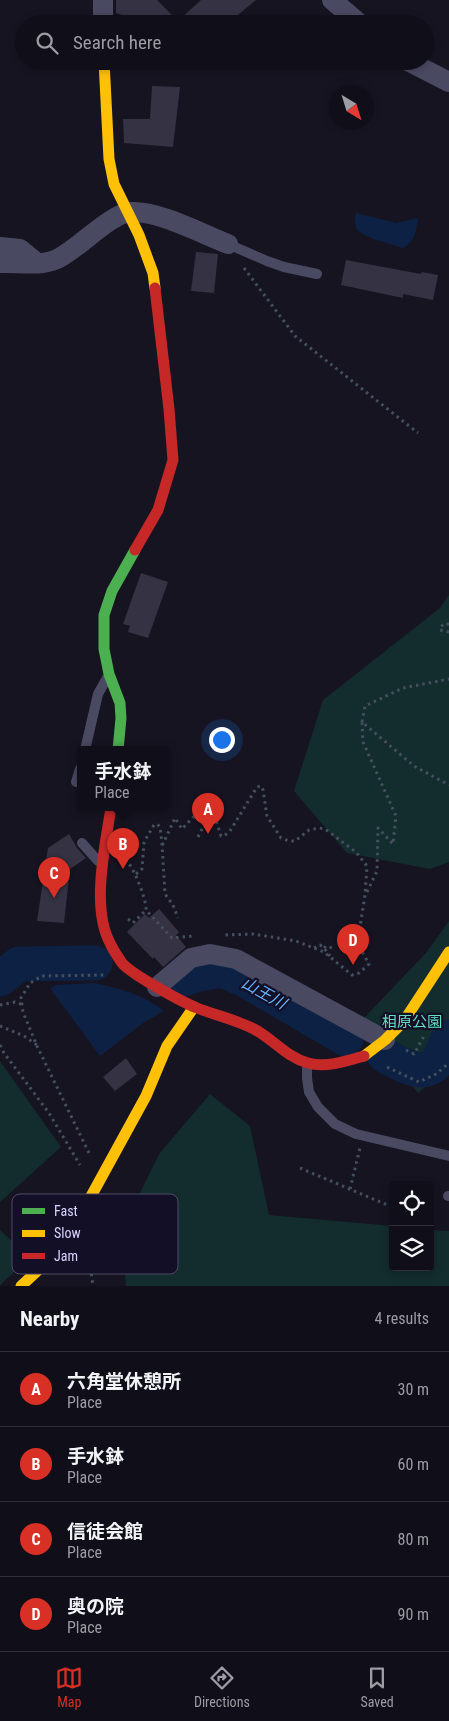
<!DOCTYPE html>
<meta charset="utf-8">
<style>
body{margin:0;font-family:"Roboto Condensed","Noto Sans JP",sans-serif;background:#191822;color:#f1f3f6}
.controls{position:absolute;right:15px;bottom:15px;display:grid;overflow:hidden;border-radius:5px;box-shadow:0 2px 8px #0003}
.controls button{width:45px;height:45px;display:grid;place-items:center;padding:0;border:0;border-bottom:1px solid #302f38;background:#100f19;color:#f1f3f6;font:25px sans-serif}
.compass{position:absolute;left:329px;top:85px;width:45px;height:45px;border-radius:50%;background:#100f19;box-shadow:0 2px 8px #0003;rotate:142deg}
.you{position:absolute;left:221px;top:739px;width:18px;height:18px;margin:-12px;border:4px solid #fff;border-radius:50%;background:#1a73e8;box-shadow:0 0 0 8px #1a73e833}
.badge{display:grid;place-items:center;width:32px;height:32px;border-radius:50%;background:#d93025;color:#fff;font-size:16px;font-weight:700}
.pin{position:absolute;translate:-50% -41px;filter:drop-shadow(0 1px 2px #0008)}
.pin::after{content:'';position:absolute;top:26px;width:18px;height:15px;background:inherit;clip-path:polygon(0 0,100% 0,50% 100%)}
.popup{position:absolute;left:77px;top:746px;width:92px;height:65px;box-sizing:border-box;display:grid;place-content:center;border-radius:5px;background:#100f19;filter:drop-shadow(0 1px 4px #0005);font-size:16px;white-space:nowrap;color:#9c9ca2}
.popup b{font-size:19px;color:#f1f3f6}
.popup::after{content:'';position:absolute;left:50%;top:100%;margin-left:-10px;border:10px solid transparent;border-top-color:#100f19}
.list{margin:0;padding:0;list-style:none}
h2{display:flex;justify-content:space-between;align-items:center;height:65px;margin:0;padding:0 20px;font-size:21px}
h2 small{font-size:16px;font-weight:400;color:#9c9ca2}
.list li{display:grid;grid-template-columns:32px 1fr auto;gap:15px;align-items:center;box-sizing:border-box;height:75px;padding:0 20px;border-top:1px solid #302f38}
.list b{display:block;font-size:19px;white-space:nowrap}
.list p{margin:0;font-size:16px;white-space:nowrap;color:#9c9ca2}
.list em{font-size:16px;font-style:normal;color:#9c9ca2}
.icon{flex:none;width:28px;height:28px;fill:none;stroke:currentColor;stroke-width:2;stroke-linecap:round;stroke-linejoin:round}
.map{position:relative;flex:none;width:449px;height:1286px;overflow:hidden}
.search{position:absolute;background:#100f19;box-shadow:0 2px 8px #0003;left:15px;right:15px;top:15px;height:55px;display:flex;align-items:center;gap:12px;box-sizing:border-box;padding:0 18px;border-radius:28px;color:#9c9ca2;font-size:19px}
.sheet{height:365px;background:#100f19}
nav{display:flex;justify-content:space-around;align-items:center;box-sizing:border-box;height:70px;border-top:1px solid #302f38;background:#100f19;font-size:14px;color:#9c9ca2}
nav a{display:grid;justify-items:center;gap:2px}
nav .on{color:#d93025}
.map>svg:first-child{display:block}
.green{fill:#132c2d}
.water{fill:#0d2144}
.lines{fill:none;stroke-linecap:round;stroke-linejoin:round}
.river{stroke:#0d2144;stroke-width:35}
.building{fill:#343243}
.path{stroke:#44505f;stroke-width:3;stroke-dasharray:2.5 4;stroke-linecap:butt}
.lane{stroke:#4a4962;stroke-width:10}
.street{stroke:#4a4962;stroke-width:20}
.fast{stroke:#4caf50;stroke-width:11}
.slow{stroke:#ffc107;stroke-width:11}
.jam{stroke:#c62828;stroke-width:11}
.labels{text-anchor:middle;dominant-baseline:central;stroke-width:4.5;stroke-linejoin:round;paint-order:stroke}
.park-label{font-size:15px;fill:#5fe0c0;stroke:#130f26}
.water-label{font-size:16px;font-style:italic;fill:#62b6ff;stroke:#130f26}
.key{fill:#130f26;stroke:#4e4a67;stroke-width:1}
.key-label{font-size:14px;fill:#d9d4ff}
</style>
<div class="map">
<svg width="449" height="1286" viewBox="0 0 449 1286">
<rect width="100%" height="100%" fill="#161421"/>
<g class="green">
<polygon points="449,595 449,862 430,869 347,853 294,791 323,700 440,608"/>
<polygon points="449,921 449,1067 418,1093 363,1019 426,953"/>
<polygon points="0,1061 61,1147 0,1202"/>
<polygon points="210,1094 250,1126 269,1215 393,1226 393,1267 430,1267 430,1230 449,1231 449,1286 126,1286 121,1232 159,1154"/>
<polygon points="0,1230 29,1258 0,1285"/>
</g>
<g class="water">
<path d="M356 213 397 223 418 218C416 231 415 242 403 248 392 244 363 238 357 229 354 224 355 218 356 213Z"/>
<path d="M95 983C120 989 143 994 164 1011L143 1023 100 1056 50 988 56 985Z"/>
</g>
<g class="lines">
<g class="river">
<polyline points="0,979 19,964 95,963"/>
<polyline points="177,981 199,974 222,970 245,980 346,1039"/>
<path d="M384 1055C398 1062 424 1080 437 1062 442 1055 445 1045 449 1037"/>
</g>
</g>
<g class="building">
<polygon points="116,0 157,0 178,21 201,0 256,0 227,24 149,24 116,13"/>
<polygon points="152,86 180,87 173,147 124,143 123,119 150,119"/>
<polygon points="196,252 218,254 214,293 191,291"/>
<polygon points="346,260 421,274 422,272 438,275 433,300 403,294 403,298 341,285"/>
<polygon points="141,573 168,582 148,638 128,632 130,626 123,624"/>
<polygon points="69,834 77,848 86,858 70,869 64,923 37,921 48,848"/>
<polygon points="159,909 179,932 176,935 186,947 163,967 154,957 153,959 127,932 145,914 149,918"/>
<polygon points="126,1058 137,1074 115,1091 103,1077"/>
</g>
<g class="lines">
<g class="path">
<polyline points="244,268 295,336 418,433"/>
<polyline points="449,624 443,624 440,630 449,632"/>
<polyline points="362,722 365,706 403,688 449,679"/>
<polyline points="198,837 204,825"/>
<polyline points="162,843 165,894 173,905 178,918"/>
<path d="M125 860C133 864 147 901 146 910L172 938 193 936"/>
<polyline points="136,874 142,869 144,842 154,825 157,824 160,827 162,843 163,844 175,818 182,829 204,806 207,808 204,825 216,820 221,836 224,836 230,831 257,787 261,786 263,790 267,816 281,838 289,841 295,841 309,830 319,828 325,829 356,852 367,866 365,895 358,940 360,948 369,964 359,973 352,975 324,952 296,941 253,934 222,935"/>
<polyline points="367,892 377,871 378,828 393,844 396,816 363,742 362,722 414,766 449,785"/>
<polyline points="128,919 133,923 146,910"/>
<polyline points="314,948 320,945 324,948 330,956"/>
<polyline points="324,948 326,946 332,948"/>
<polyline points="0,1005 15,1002 21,1004"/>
<polyline points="0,1026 24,1036 37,1045"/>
<polyline points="0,1045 4,1053 49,1113 80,1165"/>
<polyline points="406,1050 414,1054 424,1036"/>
<polyline points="387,1067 419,1082 436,1074 449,1063"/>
<polyline points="89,1153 37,1046 23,1012 21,998 30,983 42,976 104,975"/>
<polyline points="300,1168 385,1204 393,1209"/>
<polyline points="350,1189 360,1148"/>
<polyline points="88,1248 93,1286"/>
</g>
<g class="lane">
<polyline points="228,244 267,261 284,267 317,274"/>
<polyline points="85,750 98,694 107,678"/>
<polyline points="76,782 80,769"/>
<polyline points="82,843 98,861"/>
<polyline points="307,1064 307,1078 309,1092 318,1107 335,1124 356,1134 449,1156"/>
<polyline points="448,1196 449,1196"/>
</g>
<g class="street">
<polyline points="103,0 103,24"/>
<polyline points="332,0 360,24"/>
<polyline points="408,61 449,82"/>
<polyline points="0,247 20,249 37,263"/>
<path d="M0 263C18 262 40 267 57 259 77 250 110 214 130 212 158 210 202 234 228 244"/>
<polyline points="157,987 191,958 210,954 236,959 385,1040"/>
</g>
<polyline class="fast" points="118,750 121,718 120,703 109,674 104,649 104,615 112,591 135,550"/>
<g class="slow">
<polyline points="104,61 109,159 114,184 139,235 153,273 155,288"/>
<polyline points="364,1056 385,1040 404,1021 449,952"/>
<polyline points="21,1286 47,1262 61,1246 78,1220 146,1096 167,1046 194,1007"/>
</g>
<g class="jam">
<polyline points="135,550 158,510 173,460 169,409 155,288"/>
<path d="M111 808C105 846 91 908 110 943 113 950 118 957 122 963 131 974 182 1002 197 1008 215 1015 236 1020 254 1029 273 1039 286 1057 308 1063 326 1068 347 1061 364 1056"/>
</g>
</g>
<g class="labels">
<g class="park-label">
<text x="412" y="1022">相原公園</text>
</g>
<g class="water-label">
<text transform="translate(264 993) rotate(29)">山王川</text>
</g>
</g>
<rect x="12" y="1194" width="166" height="80" rx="8" class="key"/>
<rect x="22" y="1208" width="23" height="6" fill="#4caf50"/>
<rect x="22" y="1230" width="23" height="7" fill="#ffc107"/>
<rect x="22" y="1253" width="23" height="6" fill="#c62828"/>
<g class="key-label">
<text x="54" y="1216">Fast</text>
<text x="54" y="1238">Slow</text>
<text x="54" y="1261">Jam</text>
</g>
</svg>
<div class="controls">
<button><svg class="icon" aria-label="locate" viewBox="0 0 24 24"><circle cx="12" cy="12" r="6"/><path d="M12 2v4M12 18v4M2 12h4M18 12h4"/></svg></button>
<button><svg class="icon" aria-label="layers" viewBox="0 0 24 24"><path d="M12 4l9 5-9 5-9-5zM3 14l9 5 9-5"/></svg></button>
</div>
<svg class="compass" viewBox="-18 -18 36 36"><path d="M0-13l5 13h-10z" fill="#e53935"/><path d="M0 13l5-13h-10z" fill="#9c9ca2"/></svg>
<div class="you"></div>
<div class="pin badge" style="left:208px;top:834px">A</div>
<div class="pin badge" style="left:123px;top:869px">B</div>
<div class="popup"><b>手水鉢</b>Place</div>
<div class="pin badge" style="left:54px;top:898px">C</div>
<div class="pin badge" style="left:353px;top:965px">D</div>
<div class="search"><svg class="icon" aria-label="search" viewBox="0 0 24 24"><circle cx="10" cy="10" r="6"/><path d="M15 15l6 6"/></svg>Search here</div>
</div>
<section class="sheet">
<h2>Nearby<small>4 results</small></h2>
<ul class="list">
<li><span class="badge">A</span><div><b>六角堂休憩所</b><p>Place</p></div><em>30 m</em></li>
<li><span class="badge">B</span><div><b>手水鉢</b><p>Place</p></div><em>60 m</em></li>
<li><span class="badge">C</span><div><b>信徒会館</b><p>Place</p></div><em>80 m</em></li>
<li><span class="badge">D</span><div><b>奥の院</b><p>Place</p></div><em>90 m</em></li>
</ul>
</section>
<nav>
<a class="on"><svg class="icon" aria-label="map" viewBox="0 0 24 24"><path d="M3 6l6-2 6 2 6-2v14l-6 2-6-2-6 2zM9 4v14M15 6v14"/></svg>Map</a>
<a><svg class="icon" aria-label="directions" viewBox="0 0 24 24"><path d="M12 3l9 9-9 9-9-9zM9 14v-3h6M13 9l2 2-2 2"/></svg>Directions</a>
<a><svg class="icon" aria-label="saved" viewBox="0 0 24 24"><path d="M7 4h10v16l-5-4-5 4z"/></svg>Saved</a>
</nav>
